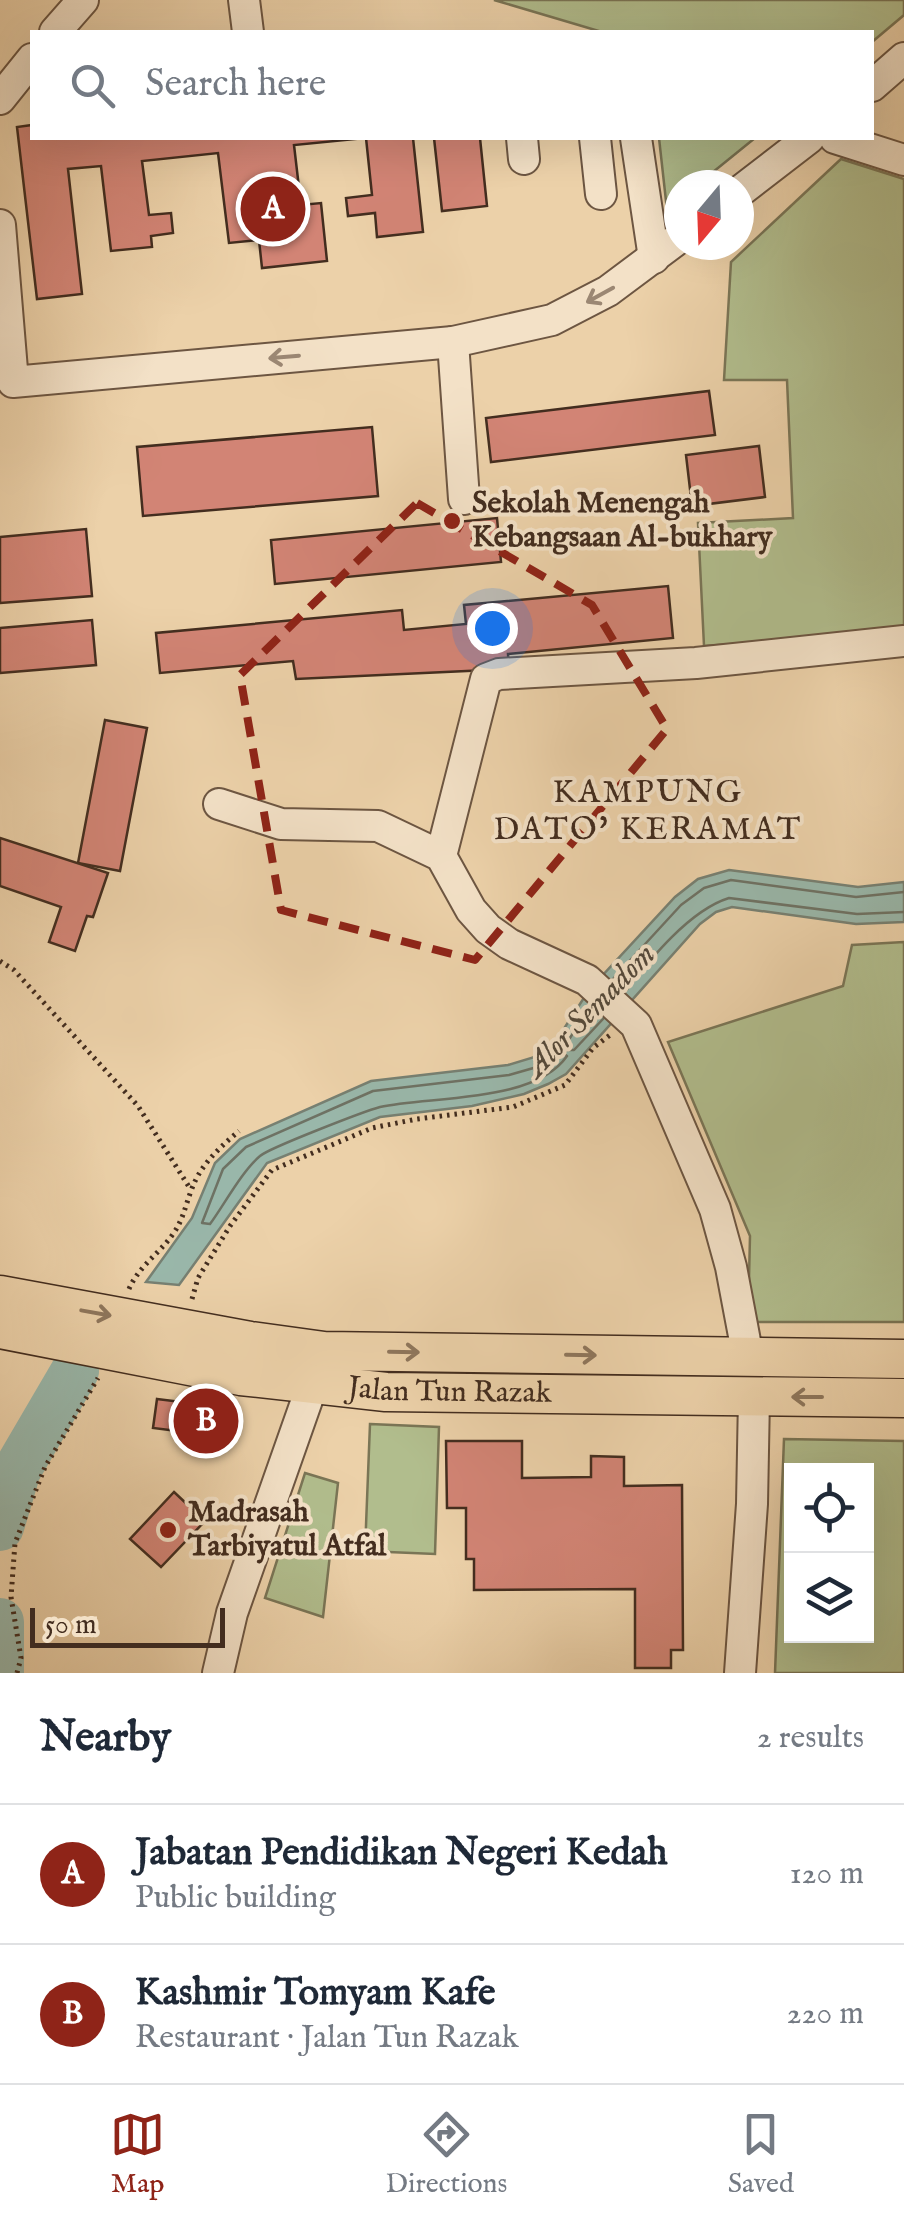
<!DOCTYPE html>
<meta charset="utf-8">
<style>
body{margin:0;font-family:"IM FELL English",serif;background:#f2f2f3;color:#1f2937}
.controls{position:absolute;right:30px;bottom:30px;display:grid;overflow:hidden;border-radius:0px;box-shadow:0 10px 40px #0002}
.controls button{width:90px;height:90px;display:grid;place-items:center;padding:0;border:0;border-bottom:2px solid #e0e1e3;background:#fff;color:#1f2937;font:50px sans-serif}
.compass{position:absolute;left:664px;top:170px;width:90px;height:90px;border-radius:50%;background:#fff;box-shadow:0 10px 40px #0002;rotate:199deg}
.scale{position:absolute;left:30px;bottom:25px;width:195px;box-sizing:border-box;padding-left:10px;border:5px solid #432d1f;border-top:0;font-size:28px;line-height:35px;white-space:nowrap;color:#432d1f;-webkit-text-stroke:8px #f3e1c7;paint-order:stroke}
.you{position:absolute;left:492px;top:628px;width:35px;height:35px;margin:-25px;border:8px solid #fff;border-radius:50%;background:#1a73e8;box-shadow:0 0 0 15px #1a73e833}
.badge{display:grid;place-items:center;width:65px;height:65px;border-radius:50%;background:#8f2418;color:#fff;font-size:32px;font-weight:700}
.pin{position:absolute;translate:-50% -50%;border:5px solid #fff;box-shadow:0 2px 10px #0006}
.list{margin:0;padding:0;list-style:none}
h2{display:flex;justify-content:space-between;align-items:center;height:130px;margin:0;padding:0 40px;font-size:42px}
h2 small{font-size:32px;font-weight:400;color:#747a83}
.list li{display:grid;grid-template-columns:65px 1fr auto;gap:30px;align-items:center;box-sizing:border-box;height:140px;padding:0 40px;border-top:2px solid #e0e1e3}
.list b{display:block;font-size:38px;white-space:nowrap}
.list p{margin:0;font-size:32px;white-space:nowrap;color:#747a83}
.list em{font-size:32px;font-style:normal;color:#747a83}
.icon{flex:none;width:55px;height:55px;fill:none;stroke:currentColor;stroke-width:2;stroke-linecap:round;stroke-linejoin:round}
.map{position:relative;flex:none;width:904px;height:1673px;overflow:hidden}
.search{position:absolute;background:#fff;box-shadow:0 10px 40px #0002;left:30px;right:30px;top:30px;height:110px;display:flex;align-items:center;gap:25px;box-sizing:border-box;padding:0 35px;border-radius:0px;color:#747a83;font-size:38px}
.sheet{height:410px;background:#fff}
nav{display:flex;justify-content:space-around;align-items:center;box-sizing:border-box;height:140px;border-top:2px solid #e0e1e3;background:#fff;font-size:28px;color:#747a83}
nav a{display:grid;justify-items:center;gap:5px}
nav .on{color:#8f2418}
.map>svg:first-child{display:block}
.green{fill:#b1bd8d;stroke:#7a7556;stroke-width:2.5;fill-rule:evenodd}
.water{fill:#99b7aa;stroke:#778072;stroke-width:2.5}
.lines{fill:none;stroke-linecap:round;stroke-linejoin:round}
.shore{stroke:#6e7264;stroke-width:2.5}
.river{stroke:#99b7aa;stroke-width:48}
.building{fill:#d28475;stroke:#432d1f;stroke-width:2.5}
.minor-casing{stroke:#6d5642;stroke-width:34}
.major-casing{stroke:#432d1f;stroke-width:41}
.path{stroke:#432d1f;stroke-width:5;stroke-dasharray:2.5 5;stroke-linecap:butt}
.minor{stroke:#f3e1c7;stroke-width:30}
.major{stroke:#ecd1a9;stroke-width:38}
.oneway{stroke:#9b8773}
.oneway2{stroke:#8f775d}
.marked{fill:none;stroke:#8f2418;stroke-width:8;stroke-dasharray:20 12;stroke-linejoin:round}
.poi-dot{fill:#8f2418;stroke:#f3e1c7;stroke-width:4}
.labels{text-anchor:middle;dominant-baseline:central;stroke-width:8;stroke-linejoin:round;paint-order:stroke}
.poi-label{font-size:30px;font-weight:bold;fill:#432d1f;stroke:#f3e1c7;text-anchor:start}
.street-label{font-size:30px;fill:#432d1f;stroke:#f3e1c7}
.neighbourhood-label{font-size:32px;letter-spacing:2.5px;fill:#432d1f;stroke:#f3e1c7}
.water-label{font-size:32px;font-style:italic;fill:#54493b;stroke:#f3e1c7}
</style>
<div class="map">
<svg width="904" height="1673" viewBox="0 0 904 1673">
<rect width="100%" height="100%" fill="#ecd1a9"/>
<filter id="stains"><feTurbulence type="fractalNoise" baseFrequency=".002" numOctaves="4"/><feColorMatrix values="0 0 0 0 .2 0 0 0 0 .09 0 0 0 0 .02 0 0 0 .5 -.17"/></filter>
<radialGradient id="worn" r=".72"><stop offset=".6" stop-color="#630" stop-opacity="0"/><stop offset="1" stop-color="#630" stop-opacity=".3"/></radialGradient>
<g class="green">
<polygon points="494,0 904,0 904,15 872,42 872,32 602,32"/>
<polygon points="659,138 755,138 697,185 679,185 679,200 667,210"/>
<polygon points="841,159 904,179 904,632 704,646 698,523 793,518 787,380 724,380 731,262"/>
<polygon points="904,942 904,1322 748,1322 750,1236 668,1042 843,986 852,945"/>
<polygon points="370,1424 439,1427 435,1554 365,1551"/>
<path d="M784 1439 904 1441V1673H775ZM792 1470H866V1636H792Z"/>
<polygon points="305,1473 338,1483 323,1617 265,1598"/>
</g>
<polygon class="water" points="729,870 858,887 904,882 904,922 856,924 732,907 716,912 700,924 566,1074 548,1084 524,1094 472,1106 380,1117 267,1163 179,1285 146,1282 192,1218 215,1163 240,1139 371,1081 508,1065 538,1056 556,1041 589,990 675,897 698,879"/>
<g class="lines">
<g class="shore">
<polyline points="612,980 681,905 704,888 731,880 856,897 904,892"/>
<path d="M625 992C650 959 690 910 729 898L857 914 904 912"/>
<polyline points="590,1007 566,1044 567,1050 574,1050 603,1019"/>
<path d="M560 1051 567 1056C535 1103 431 1096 380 1107 365 1111 269 1148 260 1156 242 1171 224 1205 210 1224L202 1223 223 1169 246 1147 373 1091 509 1075 544 1065Z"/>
</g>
<g class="river">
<polyline points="0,1527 17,1470 75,1371"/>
<polyline points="0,1622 0,1673"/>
</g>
</g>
<g class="building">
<polygon points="32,125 32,138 365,138 294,145 301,205 321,203 327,261 262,268 259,240 229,243 218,153 142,161 149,215 171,213 173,233 151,236 152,247 111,251 101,166 68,169 82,294 37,299 17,127"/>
<polygon points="366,138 413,138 423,232 377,237 375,213 348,216 346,198 372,195"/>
<polygon points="434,138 480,138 487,206 442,211"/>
<polygon points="709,391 715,435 491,462 486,418"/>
<polygon points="372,427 378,496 143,516 137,447"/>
<polygon points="759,446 765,497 692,506 686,455"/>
<polygon points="497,518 501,562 275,584 271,540"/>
<polygon points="86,529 92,596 0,603 0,537"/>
<polygon points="668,586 673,638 508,654 509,669 296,679 293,661 160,673 156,633 402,610 404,630 466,624 464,605"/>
<polygon points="92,620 96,665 0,673 0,628"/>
<polygon points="105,720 147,728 120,871 78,863"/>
<polygon points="0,838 108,873 93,917 87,916 75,951 49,942 61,907 0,886"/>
<polygon points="157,1399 222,1407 218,1436 153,1428"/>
<polygon points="446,1441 522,1441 522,1478 591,1477 591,1456 624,1457 624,1486 682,1485 683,1650 671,1650 671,1668 635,1668 635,1589 474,1590 474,1559 466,1559 466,1508 447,1508"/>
<polygon points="174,1492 205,1521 161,1567 130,1539"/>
</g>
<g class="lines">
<g class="minor-casing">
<g id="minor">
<polyline points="244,0 248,32"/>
<polyline points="55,32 83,0"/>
<polyline points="872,86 904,58"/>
<polyline points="0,99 32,59"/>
<polyline points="522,138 524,159"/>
<polyline points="595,138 601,194"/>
<polyline points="636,138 654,258"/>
<polyline points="835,138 904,160"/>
<polyline points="739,192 809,138"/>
<polyline points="0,225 13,382 453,342 552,320 608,291 679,238"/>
<polyline points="453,342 464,499"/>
<polyline points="219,804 281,824 378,826 441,856 471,910 488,929 509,944 587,980 636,1025 715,1209 731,1267 748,1357"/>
<polyline points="441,856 486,679 499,674 696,663 904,641"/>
<polyline points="218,1673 232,1613 320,1363"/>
<polyline points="740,1673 752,1504 754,1397"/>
</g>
</g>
<g class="major-casing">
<g id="major">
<polyline points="0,1295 250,1341 324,1351 904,1359"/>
<path id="s1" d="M0 1329 241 1376 386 1392 904 1398"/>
</g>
</g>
<g class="path">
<polyline points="0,961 14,970 138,1106 191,1190"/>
<path d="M129 1289C139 1266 159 1254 173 1234 183 1220 185 1207 191 1191 200 1165 219 1148 239 1131"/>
<polyline points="192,1299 198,1278 230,1226 272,1170 372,1128 417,1119 513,1107 565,1085 593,1048 610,1035"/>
<polyline points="17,1673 21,1658 11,1597 15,1543 45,1467 98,1378"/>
</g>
<use href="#minor" class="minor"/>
<use href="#major" class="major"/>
</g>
<defs><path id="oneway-shaft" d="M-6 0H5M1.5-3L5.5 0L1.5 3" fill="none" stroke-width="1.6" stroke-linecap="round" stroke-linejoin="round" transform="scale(2.5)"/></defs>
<g class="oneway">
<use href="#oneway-shaft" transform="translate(600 295) rotate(151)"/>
<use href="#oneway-shaft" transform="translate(284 357) rotate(175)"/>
</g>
<g class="oneway2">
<use href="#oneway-shaft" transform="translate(96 1313) rotate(10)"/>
<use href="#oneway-shaft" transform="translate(404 1352) rotate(1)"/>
<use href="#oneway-shaft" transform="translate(581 1355) rotate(1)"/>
<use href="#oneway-shaft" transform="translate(807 1397) rotate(-180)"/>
</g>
<path class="marked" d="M417 503 592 605 667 729 475 960 281 910 240 675Z"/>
<g class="poi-dot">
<circle cx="452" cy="521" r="10"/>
<circle cx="168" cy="1530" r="10"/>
</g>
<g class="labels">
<g class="poi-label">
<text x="472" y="504">Sekolah Menengah<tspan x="472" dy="34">Kebangsaan Al-bukhary</tspan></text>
<text x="188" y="1513">Madrasah<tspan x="188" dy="34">Tarbiyatul Atfal</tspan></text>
</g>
<g class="street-label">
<text stroke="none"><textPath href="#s1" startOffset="455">Jalan Tun Razak</textPath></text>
</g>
<g class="neighbourhood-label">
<text x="648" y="793">KAMPUNG<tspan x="648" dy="37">DATO' KERAMAT</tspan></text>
</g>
<g class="water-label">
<text transform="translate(591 1011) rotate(-46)">Alor Semadom</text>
</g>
</g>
<rect width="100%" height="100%" filter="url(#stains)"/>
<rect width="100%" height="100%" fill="url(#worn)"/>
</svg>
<div class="controls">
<button><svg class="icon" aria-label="locate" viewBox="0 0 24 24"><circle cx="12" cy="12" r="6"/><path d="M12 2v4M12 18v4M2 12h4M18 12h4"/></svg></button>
<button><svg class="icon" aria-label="layers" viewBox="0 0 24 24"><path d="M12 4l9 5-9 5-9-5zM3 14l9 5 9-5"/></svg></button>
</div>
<svg class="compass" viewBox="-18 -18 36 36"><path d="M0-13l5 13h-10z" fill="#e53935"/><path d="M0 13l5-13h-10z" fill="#747a83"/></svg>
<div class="scale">50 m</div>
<div class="you"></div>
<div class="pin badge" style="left:273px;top:209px">A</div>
<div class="pin badge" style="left:206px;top:1421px">B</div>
<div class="search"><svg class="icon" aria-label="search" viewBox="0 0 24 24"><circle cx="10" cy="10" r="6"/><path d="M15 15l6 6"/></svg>Search here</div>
</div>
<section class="sheet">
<h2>Nearby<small>2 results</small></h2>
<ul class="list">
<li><span class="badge">A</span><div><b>Jabatan Pendidikan Negeri Kedah</b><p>Public building</p></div><em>120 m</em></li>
<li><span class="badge">B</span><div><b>Kashmir Tomyam Kafe</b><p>Restaurant · Jalan Tun Razak</p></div><em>220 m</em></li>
</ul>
</section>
<nav>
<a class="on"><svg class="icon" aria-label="map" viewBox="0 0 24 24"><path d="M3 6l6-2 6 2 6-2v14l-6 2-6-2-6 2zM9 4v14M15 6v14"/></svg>Map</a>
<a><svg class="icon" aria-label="directions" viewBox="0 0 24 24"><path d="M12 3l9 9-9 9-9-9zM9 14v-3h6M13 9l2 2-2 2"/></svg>Directions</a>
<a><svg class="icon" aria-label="saved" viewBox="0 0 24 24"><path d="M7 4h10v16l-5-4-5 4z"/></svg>Saved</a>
</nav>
